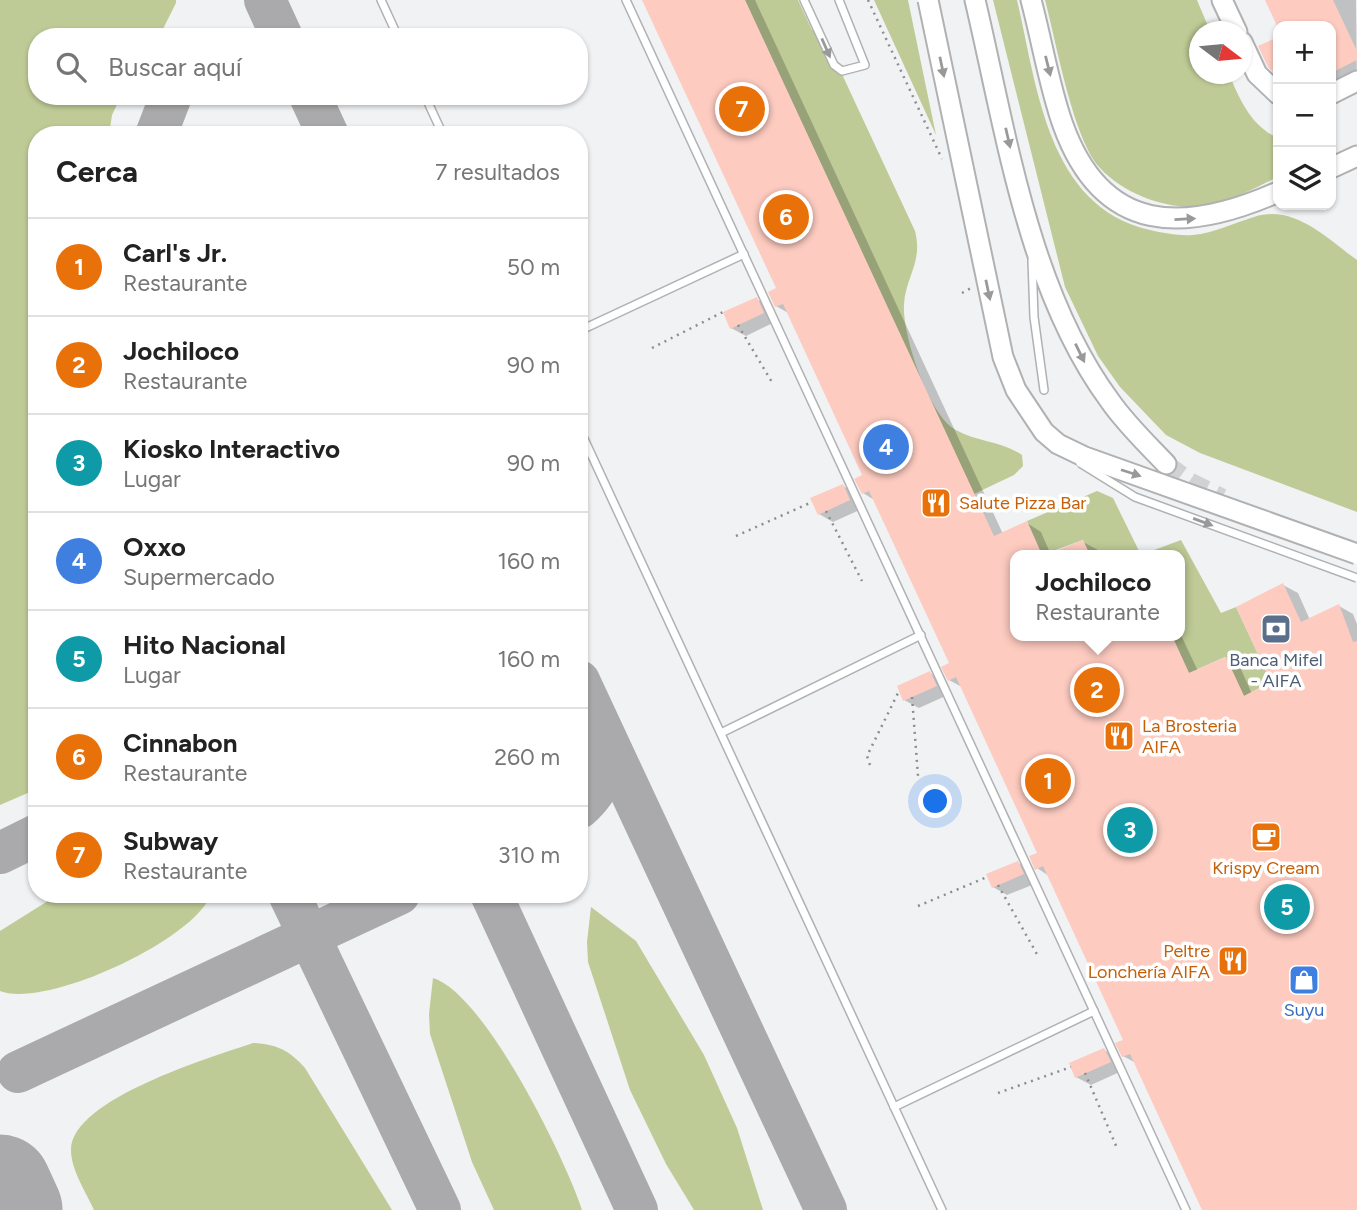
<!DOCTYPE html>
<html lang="es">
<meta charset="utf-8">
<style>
body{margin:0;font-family:Figtree,sans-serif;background:#f2f2f2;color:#222}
.controls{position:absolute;right:21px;top:21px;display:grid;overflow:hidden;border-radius:14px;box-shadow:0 2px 5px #0004}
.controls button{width:63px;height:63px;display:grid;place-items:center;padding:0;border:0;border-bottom:2px solid #e0e0e0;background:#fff;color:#222;font:35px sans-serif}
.compass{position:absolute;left:1189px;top:21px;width:63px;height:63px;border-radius:50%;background:#fff;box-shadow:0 2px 5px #0004;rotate:106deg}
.you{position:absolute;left:936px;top:802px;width:24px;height:24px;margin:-18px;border:5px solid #fff;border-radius:50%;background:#1a73e8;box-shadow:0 0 0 10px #1a73e833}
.badge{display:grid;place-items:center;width:46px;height:46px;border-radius:50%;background:#227d52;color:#fff;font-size:23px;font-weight:700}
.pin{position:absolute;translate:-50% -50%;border:4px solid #fff;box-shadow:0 2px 7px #0006}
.popup{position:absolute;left:1010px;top:550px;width:175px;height:91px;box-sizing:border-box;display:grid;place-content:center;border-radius:14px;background:#fff;filter:drop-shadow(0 2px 5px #0005);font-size:23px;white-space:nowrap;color:#767676}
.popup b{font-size:26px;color:#222}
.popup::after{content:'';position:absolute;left:50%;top:100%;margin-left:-14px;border:14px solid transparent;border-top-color:#fff}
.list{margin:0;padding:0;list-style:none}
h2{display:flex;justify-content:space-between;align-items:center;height:91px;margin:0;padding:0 28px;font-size:30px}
h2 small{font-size:23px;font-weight:400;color:#767676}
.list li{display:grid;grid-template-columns:46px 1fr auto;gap:21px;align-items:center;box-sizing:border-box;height:98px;padding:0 28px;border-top:2px solid #e0e0e0}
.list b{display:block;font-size:26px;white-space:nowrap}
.list p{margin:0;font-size:23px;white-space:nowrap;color:#767676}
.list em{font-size:23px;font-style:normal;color:#767676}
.icon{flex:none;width:38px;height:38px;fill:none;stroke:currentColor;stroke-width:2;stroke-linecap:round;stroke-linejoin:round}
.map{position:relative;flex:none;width:1357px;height:1210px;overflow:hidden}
.search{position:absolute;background:#fff;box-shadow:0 2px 5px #0004;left:28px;top:28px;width:560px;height:77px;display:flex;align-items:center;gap:18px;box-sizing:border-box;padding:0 24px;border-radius:28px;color:#767676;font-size:26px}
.panel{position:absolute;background:#fff;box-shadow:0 2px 5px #0004;left:28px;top:126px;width:560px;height:777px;border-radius:28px}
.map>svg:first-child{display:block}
.green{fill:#becb96}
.shadow{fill:#0003}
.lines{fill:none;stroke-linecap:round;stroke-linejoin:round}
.taxiway{stroke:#aaaaac;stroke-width:42}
.runway{stroke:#aaaaac;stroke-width:103}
.building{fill:#fdcbc0}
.secondary-tunnel{stroke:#d1d2d4;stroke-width:19;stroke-dasharray:19 10;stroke-linecap:butt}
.lane-casing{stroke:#b0b1b3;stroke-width:10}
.secondary-casing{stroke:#b0b1b3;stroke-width:23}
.path{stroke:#8c8d8e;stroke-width:2.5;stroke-dasharray:2 5;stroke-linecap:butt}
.lane{stroke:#fff;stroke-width:7}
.secondary{stroke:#fff;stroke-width:19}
.lane-bridge-casing{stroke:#b0b1b3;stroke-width:10;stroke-linecap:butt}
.secondary-bridge-casing{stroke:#b0b1b3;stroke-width:23;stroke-linecap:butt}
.lane-bridge{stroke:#fff;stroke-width:7}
.secondary-bridge{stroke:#fff;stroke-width:19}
.oneway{fill:#999}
.labels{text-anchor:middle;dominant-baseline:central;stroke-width:7;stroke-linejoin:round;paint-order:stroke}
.food-label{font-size:18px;fill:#c56008;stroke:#fff;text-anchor:start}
.service-label{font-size:18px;fill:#4e5e75;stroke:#fff}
.shop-label{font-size:18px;fill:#366cbe;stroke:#fff}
</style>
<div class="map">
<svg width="1357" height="1210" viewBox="0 0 1357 1210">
<rect width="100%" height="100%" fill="#f1f2f4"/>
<g class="green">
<polygon points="0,0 176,0 176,3 159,37 37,37 37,96 121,96 112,115 109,135 37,135 37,789 0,805"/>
<path d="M745 0H798L812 30 820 27 915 231C923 262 906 276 904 304 902 335 929 416 956 430 977 442 1002 441 1022 455L1023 466 1014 475 974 494Z"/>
<polygon points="874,0 908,0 936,135"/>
<path d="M993 0H1017C1037 85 1047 207 1150 230 1163 233 1179 236 1193 235 1214 233 1234 223 1254 217 1294 204 1326 238 1357 260V512L1200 453 1166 435 1120 387 1098 356 1065 287Z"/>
<path d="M1045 0H1197L1210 31 1200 32V74H1229C1240 100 1251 126 1278 138V177C1252 189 1222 207 1192 207 1160 207 1122 192 1100 168 1073 139 1056 41 1045 0Z"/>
<polygon points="1097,491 1113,498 1141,555 1181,540 1221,613 1236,607 1271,682 1244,696 1225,657 1189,673 1172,636 1179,636 1179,555 1090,555 1083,540 1042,555 1027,521"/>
<path d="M59 894H211C195 940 45 1009 0 991V931Z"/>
<polygon points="591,907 636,941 704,1055 737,1128 763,1210 694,1210 666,1164 630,1090 588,962 587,942"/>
<path d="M433 978C485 994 565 1158 582 1210H494L472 1162 430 1034 429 1014Z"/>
<path d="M253 1043C276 1044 289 1050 305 1068L392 1210H94C86 1192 71 1170 71 1150 71 1099 212 1057 253 1043Z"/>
</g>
<g class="shadow">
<polygon points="644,0 755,0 1003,534 1027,523 1041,532 1051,555 1083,542 1098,550 1100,555 1015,555 1015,636 1179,636 1179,631 1198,671 1225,659 1240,667 1252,694 1273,682 1283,585 1298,593 1310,620 1339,606 1353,614 1357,624 1357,1210 1204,1210 1136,1063 1123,1056 1125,1041 1049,876 1037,868 1039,854 962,687 949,680 951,664 876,501 863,493 865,476 790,314 776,306 778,289"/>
<polygon points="1267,0 1356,0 1357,93 1337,102 1331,99 1331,26 1279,26"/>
<polygon points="756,299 771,307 777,321 746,336 731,328"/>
<polygon points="843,486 857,494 864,508 833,522 819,514"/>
<polygon points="930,673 944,682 950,694 919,708 904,700"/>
<polygon points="1018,863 1032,871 1037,883 1007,895 993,887"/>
<polygon points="1104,1050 1118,1058 1124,1070 1091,1085 1076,1077"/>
</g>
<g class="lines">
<g class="taxiway">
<polyline points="265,0 282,37"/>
<polyline points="310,96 328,135"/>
<polyline points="156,135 171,96"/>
<polyline points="579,681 826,1210"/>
<path d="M579 808C601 789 612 762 603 734"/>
<polyline points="0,853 37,835"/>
<polyline points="289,894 440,1210"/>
<polyline points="491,894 637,1210"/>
<polyline points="18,1072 399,894"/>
</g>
<polyline class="runway" points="0,1186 11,1210"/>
</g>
<g class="building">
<polygon points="642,0 745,0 994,536 1027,521 1042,555 1015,555 1015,636 1172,636 1189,673 1226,657 1244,696 1271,682 1236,607 1283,583 1301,622 1339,604 1353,642 1357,641 1357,1210 1202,1210 1130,1054 1122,1057 1115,1043 1123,1040 1043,866 1035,870 1029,856 1037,853 956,677 948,681 941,667 949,663 869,491 862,494 854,479 862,475 783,304 775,307 768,292 776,288"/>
<polygon points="1265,0 1333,0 1357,51 1357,60 1331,73 1331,26 1277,26"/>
<polygon points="1278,37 1278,77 1268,67 1258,46"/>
<polygon points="757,297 764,313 730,329 723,312"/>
<polygon points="843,484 850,500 818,515 810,498"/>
<polygon points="1083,540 1090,555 1046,555"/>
<polygon points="930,671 937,686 903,701 897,686"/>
<polygon points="1018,861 1024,874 992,888 986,874"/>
<polygon points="1104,1048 1111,1062 1075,1078 1069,1063"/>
</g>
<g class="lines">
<polyline class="secondary-tunnel" points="1166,464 1190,482 1222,498"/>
<g class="lane-casing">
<g id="lane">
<polyline points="381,0 398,37"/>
<polyline points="626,0 1186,1210"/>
<polyline points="804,0 834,65 842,71 865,65 839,0"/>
<polyline points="425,96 443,135"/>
<polyline points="1032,260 1034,317 1044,390"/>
<polyline points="579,331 744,254"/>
<polyline points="579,428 942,1210"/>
<polyline points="721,733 921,635"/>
<polyline points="894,1107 1094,1011"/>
</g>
</g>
<g class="secondary-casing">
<g id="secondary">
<path d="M975 0C1006 131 1028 290 1110 401 1126 424 1147 444 1166 464"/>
<path d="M1031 0C1042 41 1049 86 1063 125 1103 236 1185 233 1278 192"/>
<polyline points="1222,0 1237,32"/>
<polyline points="1242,42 1257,74 1278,94"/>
<polyline points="1331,94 1357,81"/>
<polyline points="1331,168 1357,156"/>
</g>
</g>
<g class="path">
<polyline points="868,0 942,159"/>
<polyline points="962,293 971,288"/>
<polyline points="738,325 773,384"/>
<polyline points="652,348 723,312"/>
<polyline points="826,511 862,581"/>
<polyline points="736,536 812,502"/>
<polyline points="912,697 918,776"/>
<polyline points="870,765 867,756 899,691"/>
<polyline points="998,885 1038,956"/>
<polyline points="918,906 987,877"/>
<polyline points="1085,1073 1117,1148"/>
<polyline points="998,1093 1071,1067"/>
</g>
<use href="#lane" class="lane"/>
<use href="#secondary" class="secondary"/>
<g class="lane-bridge-casing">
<polyline id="lane-bridge" points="1080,463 1135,497 1357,578"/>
</g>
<g class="secondary-bridge-casing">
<polyline id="secondary-bridge" points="928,0 1003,357 1016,390 1044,432 1058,444 1085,457 1357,554"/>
</g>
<use href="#lane-bridge" class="lane-bridge"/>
<use href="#secondary-bridge" class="secondary-bridge"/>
</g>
<defs><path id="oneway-solid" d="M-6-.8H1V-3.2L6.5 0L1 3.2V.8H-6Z" transform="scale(1.75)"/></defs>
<g class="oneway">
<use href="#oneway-solid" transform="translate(826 48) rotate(66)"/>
<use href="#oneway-solid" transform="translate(1048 66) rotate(76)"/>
<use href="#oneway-solid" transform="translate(942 67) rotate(78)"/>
<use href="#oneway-solid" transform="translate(1008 138) rotate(77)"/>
<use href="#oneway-solid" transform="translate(1185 219) rotate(-3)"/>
<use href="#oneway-solid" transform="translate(988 290) rotate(78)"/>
<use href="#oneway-solid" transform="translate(1080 353) rotate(64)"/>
<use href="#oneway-solid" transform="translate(1131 473) rotate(18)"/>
<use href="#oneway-solid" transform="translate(1203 522) rotate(20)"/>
</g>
<defs>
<g id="restaurant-square" transform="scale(1.575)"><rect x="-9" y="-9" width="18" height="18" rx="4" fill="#e8710a" stroke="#fff"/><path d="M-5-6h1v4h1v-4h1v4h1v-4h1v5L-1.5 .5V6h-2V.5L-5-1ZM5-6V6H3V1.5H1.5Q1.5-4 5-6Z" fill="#fff"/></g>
<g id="bank-square" transform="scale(1.575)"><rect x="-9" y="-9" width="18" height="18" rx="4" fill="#5c6f8a" stroke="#fff"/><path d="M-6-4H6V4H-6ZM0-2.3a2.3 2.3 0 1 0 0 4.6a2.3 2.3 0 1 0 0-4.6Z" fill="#fff"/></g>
<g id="cafe-square" transform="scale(1.575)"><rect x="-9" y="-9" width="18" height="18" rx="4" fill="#e8710a" stroke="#fff"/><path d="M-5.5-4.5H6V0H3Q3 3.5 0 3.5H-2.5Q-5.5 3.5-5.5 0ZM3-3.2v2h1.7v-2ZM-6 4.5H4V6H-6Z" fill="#fff"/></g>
<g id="shop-square" transform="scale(1.575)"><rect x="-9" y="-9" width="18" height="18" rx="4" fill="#3f7fe0" stroke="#fff"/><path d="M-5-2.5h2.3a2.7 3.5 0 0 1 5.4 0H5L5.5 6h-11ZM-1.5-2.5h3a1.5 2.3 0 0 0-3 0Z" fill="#fff"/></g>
</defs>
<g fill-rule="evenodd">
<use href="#restaurant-square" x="936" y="503"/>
<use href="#bank-square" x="1276" y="629"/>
<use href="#restaurant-square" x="1119" y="736"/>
<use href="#cafe-square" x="1266" y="837"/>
<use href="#restaurant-square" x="1233" y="961"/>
<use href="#shop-square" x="1304" y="980"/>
</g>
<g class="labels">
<g class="food-label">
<text x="959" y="503">Salute Pizza Bar</text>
<text x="1142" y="726">La Brosteria<tspan x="1142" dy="21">AIFA</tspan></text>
<text x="1266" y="868" text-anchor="middle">Krispy Cream</text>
<text x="1210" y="951" text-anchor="end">Peltre<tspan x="1210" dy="21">Lonchería AIFA</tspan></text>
</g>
<g class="service-label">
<text x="1276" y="660">Banca Mifel<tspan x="1276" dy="21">- AIFA</tspan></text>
</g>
<g class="shop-label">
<text x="1304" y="1010">Suyu</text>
</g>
</g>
</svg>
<div class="controls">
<button>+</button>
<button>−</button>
<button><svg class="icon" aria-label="layers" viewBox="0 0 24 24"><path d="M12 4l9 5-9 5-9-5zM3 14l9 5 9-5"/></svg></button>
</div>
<svg class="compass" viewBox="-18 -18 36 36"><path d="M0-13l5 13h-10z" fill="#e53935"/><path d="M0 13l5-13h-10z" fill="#767676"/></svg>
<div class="you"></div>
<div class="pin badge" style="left:1048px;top:781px;background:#e8710a">1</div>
<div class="pin badge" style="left:1097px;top:690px;background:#e8710a">2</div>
<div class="popup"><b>Jochiloco</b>Restaurante</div>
<div class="pin badge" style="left:1130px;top:830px;background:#0f9aa8">3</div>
<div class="pin badge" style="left:886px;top:447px;background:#3f7fe0">4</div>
<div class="pin badge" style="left:1287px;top:907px;background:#0f9aa8">5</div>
<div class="pin badge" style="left:786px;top:217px;background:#e8710a">6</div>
<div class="pin badge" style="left:742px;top:109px;background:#e8710a">7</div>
<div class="search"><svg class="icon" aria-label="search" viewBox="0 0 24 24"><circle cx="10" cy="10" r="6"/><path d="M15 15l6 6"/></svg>Buscar aquí</div>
<section class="panel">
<h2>Cerca<small>7 resultados</small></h2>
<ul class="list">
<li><span class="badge" style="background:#e8710a">1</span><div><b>Carl's Jr.</b><p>Restaurante</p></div><em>50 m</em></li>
<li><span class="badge" style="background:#e8710a">2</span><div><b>Jochiloco</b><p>Restaurante</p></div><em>90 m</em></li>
<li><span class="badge" style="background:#0f9aa8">3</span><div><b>Kiosko Interactivo</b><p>Lugar</p></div><em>90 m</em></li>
<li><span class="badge" style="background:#3f7fe0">4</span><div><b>Oxxo</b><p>Supermercado</p></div><em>160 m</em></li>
<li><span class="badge" style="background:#0f9aa8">5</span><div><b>Hito Nacional</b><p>Lugar</p></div><em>160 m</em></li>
<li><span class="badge" style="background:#e8710a">6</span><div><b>Cinnabon</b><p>Restaurante</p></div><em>260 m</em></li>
<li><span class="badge" style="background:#e8710a">7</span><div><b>Subway</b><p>Restaurante</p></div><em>310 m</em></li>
</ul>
</section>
</div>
